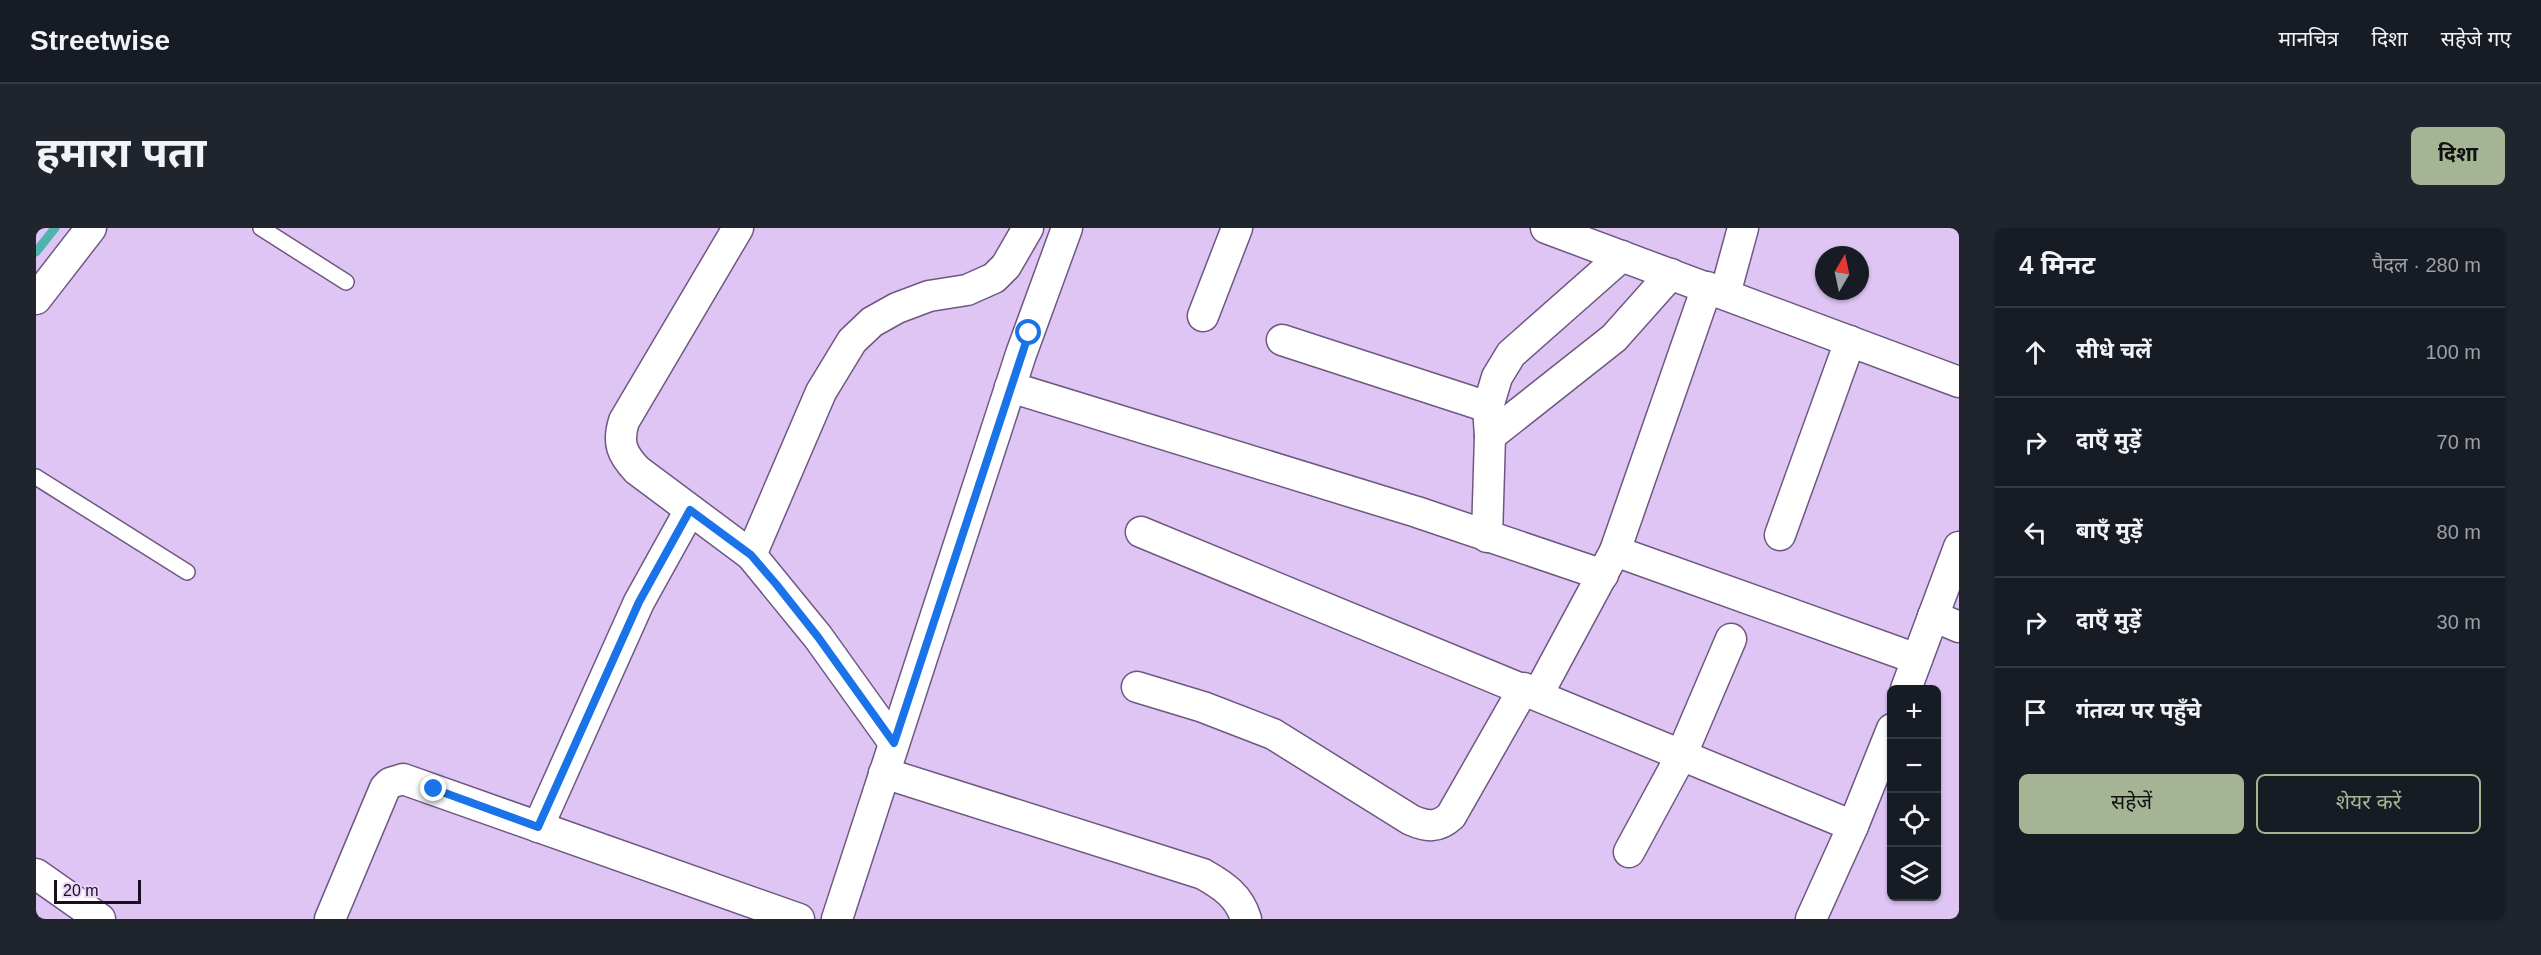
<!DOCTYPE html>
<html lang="hi">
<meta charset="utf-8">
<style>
body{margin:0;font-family:Arial,"Noto Sans Devanagari",sans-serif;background:#20242c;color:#f1f3f6}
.controls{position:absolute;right:18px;bottom:18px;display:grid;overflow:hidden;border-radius:9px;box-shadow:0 2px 4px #0004}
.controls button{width:54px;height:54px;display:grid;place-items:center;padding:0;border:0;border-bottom:2px solid #363941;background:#171b24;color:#f1f3f6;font:30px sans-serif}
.compass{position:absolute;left:1779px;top:18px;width:54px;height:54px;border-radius:50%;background:#171b24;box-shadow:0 2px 4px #0004;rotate:9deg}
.scale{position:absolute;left:18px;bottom:15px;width:87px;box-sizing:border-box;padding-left:6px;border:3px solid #190f20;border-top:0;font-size:16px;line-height:21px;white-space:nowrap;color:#190f20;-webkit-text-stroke:4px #e9d5fb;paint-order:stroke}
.stop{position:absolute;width:18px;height:18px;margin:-14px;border:4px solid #1a73e8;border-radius:50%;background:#fff}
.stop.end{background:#1a73e8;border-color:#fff;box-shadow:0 2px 6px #0008}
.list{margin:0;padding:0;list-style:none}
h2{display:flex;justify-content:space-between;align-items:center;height:78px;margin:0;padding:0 24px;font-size:26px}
h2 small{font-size:20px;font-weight:400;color:#9ea1a6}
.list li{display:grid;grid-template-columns:39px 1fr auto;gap:18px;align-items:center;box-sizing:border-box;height:90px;padding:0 24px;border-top:2px solid #363941}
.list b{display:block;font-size:22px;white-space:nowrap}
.list em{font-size:20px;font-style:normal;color:#9ea1a6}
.actions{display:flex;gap:12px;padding:18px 24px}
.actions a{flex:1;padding:14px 0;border:2px solid #a5b494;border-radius:9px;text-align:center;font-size:21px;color:#a5b494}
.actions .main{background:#a5b494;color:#111}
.icon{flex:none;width:33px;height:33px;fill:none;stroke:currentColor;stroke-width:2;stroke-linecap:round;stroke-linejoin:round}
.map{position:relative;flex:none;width:1923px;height:691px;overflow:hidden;border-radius:9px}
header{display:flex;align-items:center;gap:36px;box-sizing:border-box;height:84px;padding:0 30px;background:#171b24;border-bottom:2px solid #363941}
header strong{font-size:28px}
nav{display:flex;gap:33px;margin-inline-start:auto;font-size:21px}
.intro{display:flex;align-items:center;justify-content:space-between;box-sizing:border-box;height:144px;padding:0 36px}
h1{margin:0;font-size:42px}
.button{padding:15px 27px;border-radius:9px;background:#a5b494;color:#111;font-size:21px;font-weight:700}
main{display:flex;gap:36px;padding:0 36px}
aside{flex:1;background:#171b24;border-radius:9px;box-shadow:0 2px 4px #0004}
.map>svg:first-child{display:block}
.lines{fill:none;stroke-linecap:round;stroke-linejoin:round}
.stream{stroke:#50b4ad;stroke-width:9}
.service-casing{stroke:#6e5881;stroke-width:18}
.minor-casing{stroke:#6e5881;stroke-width:33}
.service{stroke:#fff;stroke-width:15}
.minor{stroke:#fff;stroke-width:30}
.route{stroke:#1a73e8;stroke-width:8}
</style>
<header>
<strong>Streetwise</strong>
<nav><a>मानचित्र</a><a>दिशा</a><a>सहेजे गए</a></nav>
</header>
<div class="intro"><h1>हमारा पता</h1><a class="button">दिशा</a></div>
<main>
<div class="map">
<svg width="1923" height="691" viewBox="0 0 1923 691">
<rect width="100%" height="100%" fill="#dec5f4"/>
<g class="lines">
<polyline class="stream" points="0,24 19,0"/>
<g class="service-casing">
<g id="service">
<polyline points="225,0 310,54"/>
<polyline points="0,249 151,344"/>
</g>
</g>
<g class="minor-casing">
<g id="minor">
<path d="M702 0 588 193C581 215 586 226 601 242L715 327 782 409 858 515"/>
<polyline points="1510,0 1923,154"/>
<polyline points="1689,66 1707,0"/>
<polyline points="0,71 55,0"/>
<polyline points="1167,88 1201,0"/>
<polyline points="1246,112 1452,179"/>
<polyline points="974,159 1381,284 1567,347"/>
<polyline points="1454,208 1578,110 1635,46"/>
<polyline points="1105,304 1817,598"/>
<polyline points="1744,307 1814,113"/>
<polyline points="1451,309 1454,208 1452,179 1461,149 1475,126 1586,28"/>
<polyline points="1579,323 1881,431"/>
<polyline points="715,327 785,164 816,113 836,94 861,80 893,68 931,62 958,50 970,38 992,0"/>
<polyline points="1897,388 1923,399"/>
<path d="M1101 459 1167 479 1237 506 1375 592C1391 599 1402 600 1415 588L1488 460"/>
<polyline points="1870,461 1923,319"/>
<polyline points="1502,466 1579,323 1671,59"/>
<path d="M848 545 1167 646C1188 658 1203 668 1210 691"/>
<polyline points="502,599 603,374 654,282"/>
<polyline points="1593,624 1645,528 1695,411"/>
<polyline points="0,646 64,691"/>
<polyline points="294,691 349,560 354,555 367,551 763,691"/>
<polyline points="801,691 985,126 1031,0"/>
<polyline points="1775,691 1817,598 1856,501"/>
</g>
</g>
<use href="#service" class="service"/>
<use href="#minor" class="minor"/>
</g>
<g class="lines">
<polyline class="route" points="398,561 502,599 603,374 654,282 715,327 740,356 782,409 858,515 993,105"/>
</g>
</svg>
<div class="controls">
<button>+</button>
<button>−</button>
<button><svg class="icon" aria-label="locate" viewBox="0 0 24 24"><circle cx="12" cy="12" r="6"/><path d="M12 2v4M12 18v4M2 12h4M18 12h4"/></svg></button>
<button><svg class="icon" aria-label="layers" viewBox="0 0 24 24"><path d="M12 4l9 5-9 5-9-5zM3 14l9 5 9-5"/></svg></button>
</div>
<svg class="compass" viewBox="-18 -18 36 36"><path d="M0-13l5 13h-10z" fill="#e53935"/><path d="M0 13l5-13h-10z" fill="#9ea1a6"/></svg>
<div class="scale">20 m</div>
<div class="stop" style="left:993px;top:105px"></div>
<div class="stop end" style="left:398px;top:561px"></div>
</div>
<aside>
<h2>4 मिनट<small>पैदल · 280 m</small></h2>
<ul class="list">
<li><svg class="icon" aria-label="ahead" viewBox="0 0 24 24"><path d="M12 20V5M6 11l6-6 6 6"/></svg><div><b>सीधे चलें</b></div><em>100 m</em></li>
<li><svg class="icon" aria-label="right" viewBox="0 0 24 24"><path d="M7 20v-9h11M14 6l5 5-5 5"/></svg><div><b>दाएँ मुड़ें</b></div><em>70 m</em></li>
<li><svg class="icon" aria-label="left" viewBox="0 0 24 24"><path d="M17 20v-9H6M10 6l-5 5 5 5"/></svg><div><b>बाएँ मुड़ें</b></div><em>80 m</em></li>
<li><svg class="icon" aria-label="right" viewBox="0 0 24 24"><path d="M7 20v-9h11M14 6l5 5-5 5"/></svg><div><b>दाएँ मुड़ें</b></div><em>30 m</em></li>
<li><svg class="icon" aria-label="arrive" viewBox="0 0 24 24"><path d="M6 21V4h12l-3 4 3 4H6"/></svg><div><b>गंतव्य पर पहुँचे</b></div></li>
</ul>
<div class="actions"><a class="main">सहेजें</a><a>शेयर करें</a></div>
</aside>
</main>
